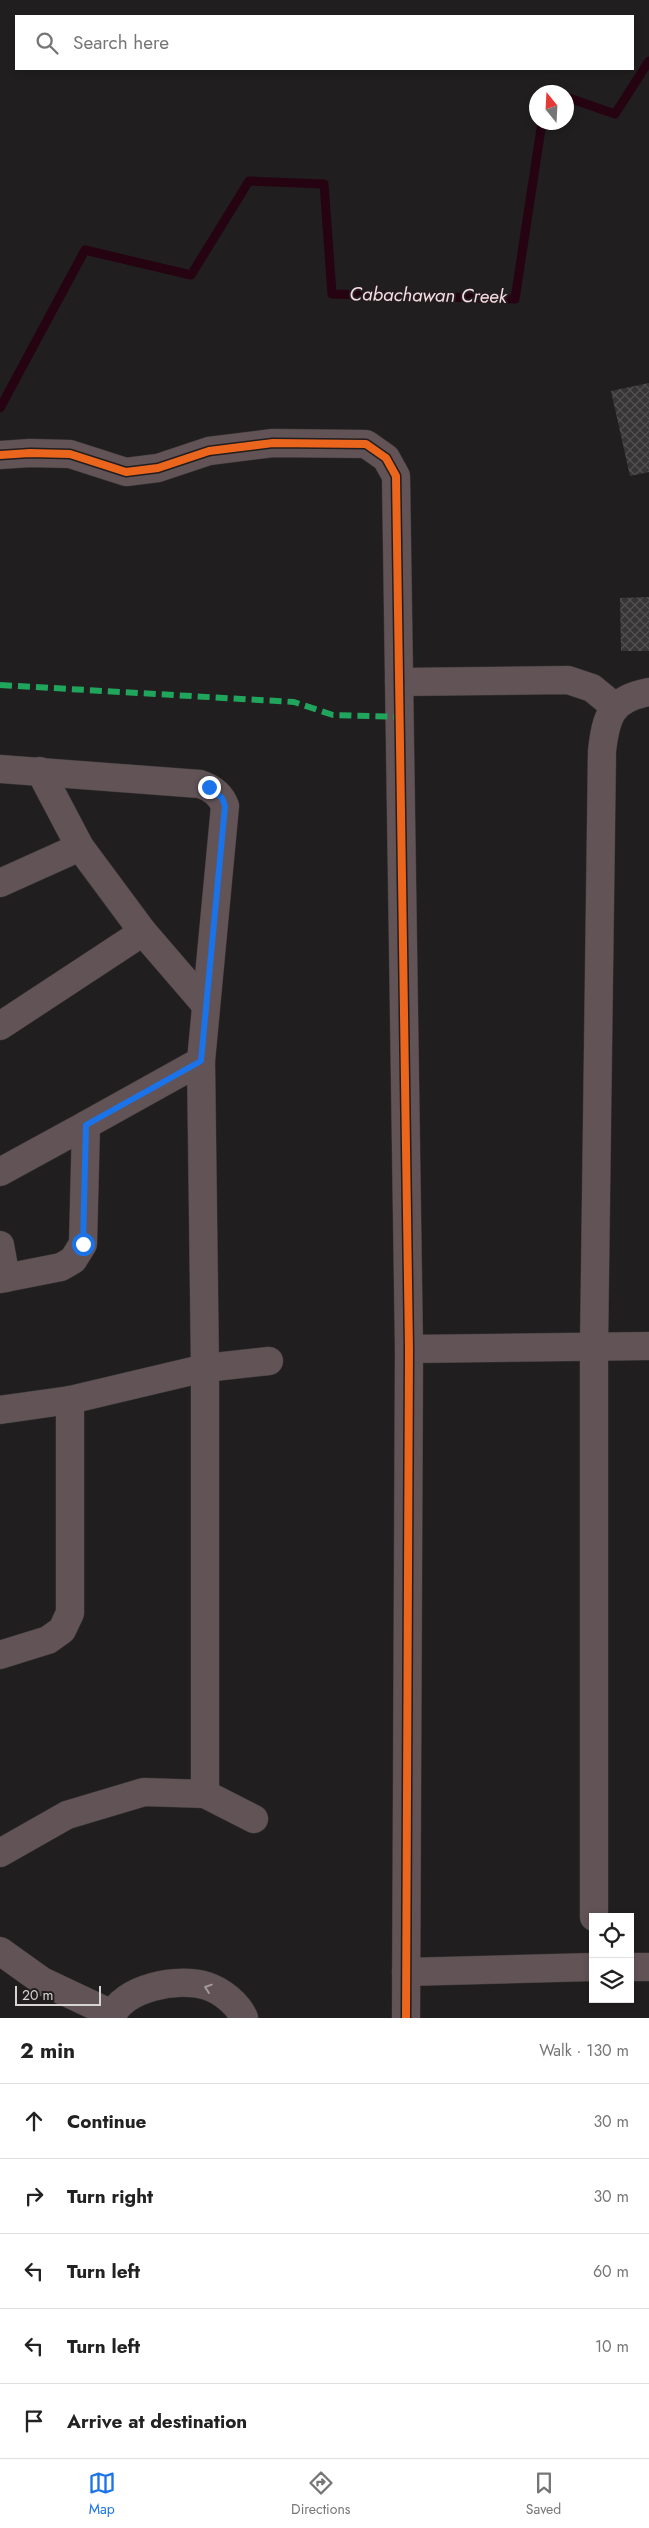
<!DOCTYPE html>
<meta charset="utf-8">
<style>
body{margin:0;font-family:Jost,sans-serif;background:#f2f2f2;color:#222}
.controls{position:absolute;right:15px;bottom:15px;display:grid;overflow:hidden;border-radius:0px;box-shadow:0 2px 8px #0003}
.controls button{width:45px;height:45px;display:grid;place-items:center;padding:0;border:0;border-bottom:1px solid #e0e0e0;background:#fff;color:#222;font:25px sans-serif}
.compass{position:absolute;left:529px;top:85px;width:45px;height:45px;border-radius:50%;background:#fff;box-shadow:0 2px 8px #0003;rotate:342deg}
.scale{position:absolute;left:15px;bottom:12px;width:86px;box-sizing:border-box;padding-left:5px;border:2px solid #d7d4d4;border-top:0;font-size:14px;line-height:18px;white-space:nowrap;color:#d7d4d4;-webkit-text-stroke:4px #221d1e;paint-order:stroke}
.stop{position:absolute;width:15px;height:15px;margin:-11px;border:4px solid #1a73e8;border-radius:50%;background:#fff}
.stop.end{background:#1a73e8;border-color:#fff;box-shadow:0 1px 5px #0008}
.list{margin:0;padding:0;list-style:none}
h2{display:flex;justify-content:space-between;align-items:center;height:65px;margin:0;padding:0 20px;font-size:21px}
h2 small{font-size:16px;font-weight:400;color:#767676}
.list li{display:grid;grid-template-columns:32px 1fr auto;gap:15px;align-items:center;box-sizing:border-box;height:75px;padding:0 20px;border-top:1px solid #e0e0e0}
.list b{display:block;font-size:19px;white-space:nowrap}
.list em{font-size:16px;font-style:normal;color:#767676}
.icon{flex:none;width:28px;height:28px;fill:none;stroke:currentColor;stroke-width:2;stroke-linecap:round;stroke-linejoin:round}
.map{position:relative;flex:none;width:649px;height:2018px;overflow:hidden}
.search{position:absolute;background:#fff;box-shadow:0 2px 8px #0003;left:15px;right:15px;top:15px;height:55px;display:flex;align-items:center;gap:12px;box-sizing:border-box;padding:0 18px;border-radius:0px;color:#767676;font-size:19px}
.sheet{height:440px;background:#fff}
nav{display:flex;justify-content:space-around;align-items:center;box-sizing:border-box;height:70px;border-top:1px solid #e0e0e0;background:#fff;font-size:14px;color:#767676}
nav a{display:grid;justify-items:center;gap:2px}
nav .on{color:#1a73e8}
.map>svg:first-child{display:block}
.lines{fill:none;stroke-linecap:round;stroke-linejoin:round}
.stream{stroke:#250310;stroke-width:9}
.building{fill:url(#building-cross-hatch)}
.street-casing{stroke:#3a3838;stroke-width:29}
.street{stroke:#625357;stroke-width:28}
.quiet{stroke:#20a55d;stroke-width:6;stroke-dasharray:12 6;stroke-linecap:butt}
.cycleway-casing{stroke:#221d1e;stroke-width:11}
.cycleway{stroke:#eb651d;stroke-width:8}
.oneway{stroke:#a29a9c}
.route{stroke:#1a73e8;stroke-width:6}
.labels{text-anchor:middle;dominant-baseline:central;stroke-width:4;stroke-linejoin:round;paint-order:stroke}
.water-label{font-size:19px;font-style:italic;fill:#f5dbe2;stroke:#221d1e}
</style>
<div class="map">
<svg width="649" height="2018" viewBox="0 0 649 2018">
<defs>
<pattern id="building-cross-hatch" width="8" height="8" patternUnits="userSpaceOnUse" patternTransform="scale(1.25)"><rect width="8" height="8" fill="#373536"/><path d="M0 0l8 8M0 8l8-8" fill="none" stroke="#535152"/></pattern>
</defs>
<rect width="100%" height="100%" fill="#211e1f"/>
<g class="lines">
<g class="stream">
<polyline points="547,92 547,91 552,92"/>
<polyline points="566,97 615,114 649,61"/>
<polyline points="0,408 85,250 191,275 249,181 324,184 332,294 515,299 542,122"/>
</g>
</g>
<g class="building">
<polygon points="649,383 649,472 630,476 611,391"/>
<polygon points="649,597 649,651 621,651 620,598"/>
</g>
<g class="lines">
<g class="street-casing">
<g id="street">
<polyline points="0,455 30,453 70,454 126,472 158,468 209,451 273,443 366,444 386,458 396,476 409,1349 406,2018"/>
<polyline points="399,682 568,680 592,688 614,706"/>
<path d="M0 769 200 784C212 788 221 795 225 806L201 1061 205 1368V1794"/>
<polyline points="40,771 80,847 143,932 205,1004"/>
<polyline points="0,883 80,847"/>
<polyline points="0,1026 143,932"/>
<polyline points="0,1172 86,1125"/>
<polyline points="0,1245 6,1278"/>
<polyline points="0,1279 61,1267 73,1260 83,1244 86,1125 201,1061"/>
<polyline points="409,1349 649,1346"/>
<polyline points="0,1410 70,1400 205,1368 269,1361"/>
<polyline points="0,1655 48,1640 62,1630 70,1613 70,1400"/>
<polyline points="0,1853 67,1815 144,1792 205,1794 254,1819"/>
<path d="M594 1917V1347L602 751C606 716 611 699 649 692"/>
<polyline points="0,1951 42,1981 112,2014"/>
<polyline points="630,1967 649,1967"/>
<polyline points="406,1972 593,1967"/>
<path d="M111 2018C122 1987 179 1977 207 1986 222 1991 238 2004 244 2018"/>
</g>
</g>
<use href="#street" class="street"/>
<polyline class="quiet" points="0,685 294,702 333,715 400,717"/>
<g class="cycleway-casing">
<polyline id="cycleway" points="0,455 30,453 70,454 126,472 158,468 209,451 273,443 366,444 386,458 396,476 409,1349 406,2018"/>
</g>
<use href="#cycleway" class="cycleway"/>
</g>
<defs><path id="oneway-chevron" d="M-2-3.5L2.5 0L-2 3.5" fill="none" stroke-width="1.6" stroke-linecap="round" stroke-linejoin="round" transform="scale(1.25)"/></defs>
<use class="oneway" href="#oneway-chevron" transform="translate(208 1988) rotate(-161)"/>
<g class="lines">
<polyline class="route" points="83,1244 86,1125 201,1061 225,806 222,798 209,787"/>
</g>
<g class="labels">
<g class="water-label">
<text transform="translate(428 295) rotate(1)">Cabachawan Creek</text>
</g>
</g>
</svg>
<div class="controls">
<button><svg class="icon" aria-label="locate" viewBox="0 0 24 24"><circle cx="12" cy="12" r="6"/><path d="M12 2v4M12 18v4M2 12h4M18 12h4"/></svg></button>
<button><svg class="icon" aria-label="layers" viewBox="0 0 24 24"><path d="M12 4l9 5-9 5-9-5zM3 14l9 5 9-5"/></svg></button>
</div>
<svg class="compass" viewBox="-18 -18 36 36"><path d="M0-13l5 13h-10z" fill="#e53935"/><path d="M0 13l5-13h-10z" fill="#767676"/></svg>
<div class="scale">20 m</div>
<div class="stop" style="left:83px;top:1244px"></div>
<div class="stop end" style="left:209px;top:787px"></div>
<div class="search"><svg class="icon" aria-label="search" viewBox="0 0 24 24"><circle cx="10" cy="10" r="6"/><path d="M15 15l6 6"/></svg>Search here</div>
</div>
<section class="sheet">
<h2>2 min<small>Walk · 130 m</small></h2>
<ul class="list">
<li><svg class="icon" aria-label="ahead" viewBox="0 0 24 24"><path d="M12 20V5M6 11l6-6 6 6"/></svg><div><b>Continue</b></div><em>30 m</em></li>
<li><svg class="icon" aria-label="right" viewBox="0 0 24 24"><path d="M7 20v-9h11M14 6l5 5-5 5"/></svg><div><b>Turn right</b></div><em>30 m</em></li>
<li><svg class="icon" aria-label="left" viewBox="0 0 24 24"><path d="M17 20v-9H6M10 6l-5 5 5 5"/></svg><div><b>Turn left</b></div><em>60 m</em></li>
<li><svg class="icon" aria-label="left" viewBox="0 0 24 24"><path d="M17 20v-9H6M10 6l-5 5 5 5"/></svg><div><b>Turn left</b></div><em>10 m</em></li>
<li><svg class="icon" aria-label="arrive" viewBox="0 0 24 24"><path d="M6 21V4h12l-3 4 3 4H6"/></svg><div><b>Arrive at destination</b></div></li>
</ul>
</section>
<nav>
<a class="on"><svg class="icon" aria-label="map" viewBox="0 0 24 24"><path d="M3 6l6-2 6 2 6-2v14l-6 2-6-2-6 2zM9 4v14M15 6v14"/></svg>Map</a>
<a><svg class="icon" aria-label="directions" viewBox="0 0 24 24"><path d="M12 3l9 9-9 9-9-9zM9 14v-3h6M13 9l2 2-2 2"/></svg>Directions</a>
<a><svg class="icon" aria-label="saved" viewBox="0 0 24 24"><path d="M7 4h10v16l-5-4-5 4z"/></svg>Saved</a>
</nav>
